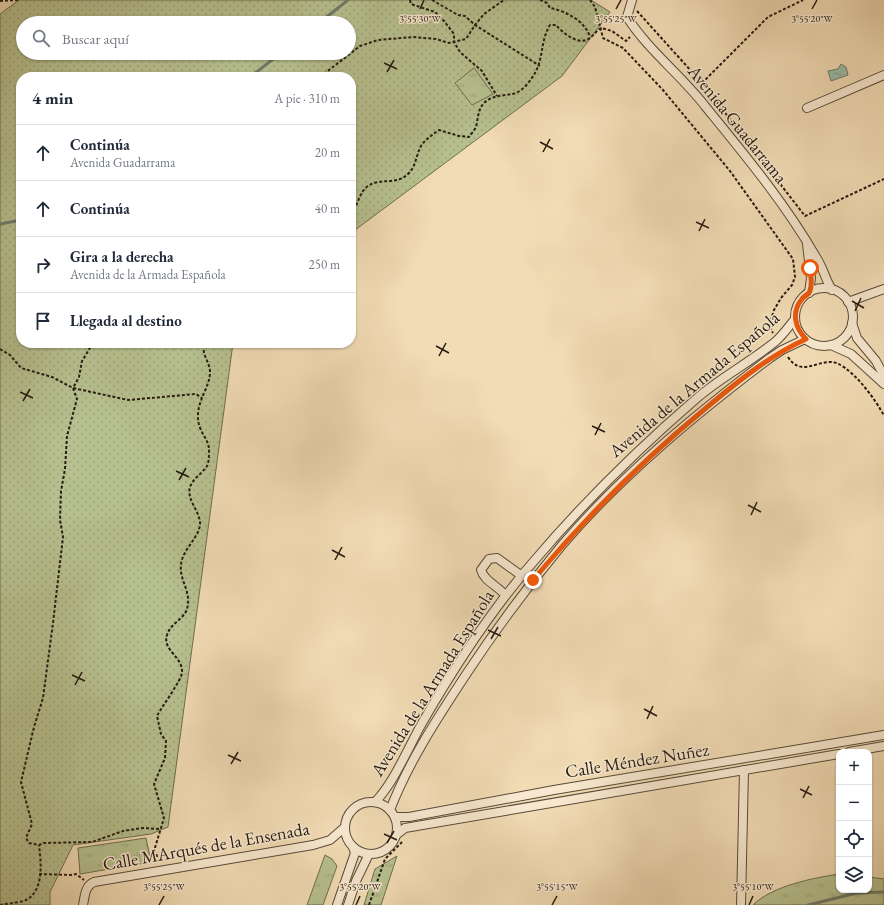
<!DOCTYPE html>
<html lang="es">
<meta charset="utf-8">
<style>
body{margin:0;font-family:"EB Garamond",serif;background:#f2f2f3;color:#1f2937}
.controls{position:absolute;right:12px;bottom:12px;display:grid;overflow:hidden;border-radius:8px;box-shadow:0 1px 3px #0004}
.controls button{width:36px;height:36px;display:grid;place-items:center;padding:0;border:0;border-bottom:1px solid #e0e1e3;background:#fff;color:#1f2937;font:20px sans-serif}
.stop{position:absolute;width:12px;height:12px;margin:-9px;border:3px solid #ea580c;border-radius:50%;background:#fff}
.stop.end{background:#ea580c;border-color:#fff;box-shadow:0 1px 4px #0008}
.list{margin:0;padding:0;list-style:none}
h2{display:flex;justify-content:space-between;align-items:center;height:52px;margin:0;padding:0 16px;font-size:17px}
h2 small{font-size:13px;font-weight:400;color:#747a83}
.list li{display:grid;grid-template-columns:26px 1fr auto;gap:12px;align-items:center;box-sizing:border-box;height:56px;padding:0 16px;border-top:1px solid #e0e1e3}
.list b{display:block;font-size:15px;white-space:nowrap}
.list p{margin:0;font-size:13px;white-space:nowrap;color:#747a83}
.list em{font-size:13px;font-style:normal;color:#747a83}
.icon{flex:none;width:22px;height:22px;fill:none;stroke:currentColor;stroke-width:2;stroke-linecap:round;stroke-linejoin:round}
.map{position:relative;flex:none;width:884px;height:905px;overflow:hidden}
.search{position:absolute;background:#fff;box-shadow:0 1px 3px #0004;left:16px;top:16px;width:340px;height:44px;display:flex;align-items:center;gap:10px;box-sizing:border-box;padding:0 14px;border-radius:22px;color:#747a83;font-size:15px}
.panel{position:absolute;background:#fff;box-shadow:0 1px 3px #0004;left:16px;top:72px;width:340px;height:276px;border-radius:16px}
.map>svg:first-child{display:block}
.grass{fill:url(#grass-dots);stroke:#6e6e50;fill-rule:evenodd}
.park{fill:url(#park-tufts);stroke:#6e6e50}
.water{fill:url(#water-ripples);stroke:#6d7c6c}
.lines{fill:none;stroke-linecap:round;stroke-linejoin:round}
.stream{stroke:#6d7c6c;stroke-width:3}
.street-casing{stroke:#594b39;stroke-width:10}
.path{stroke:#261b10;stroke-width:2;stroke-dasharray:3 2;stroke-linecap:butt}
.street{stroke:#f7e8cf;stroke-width:8}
.route{stroke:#ea580c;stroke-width:5}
.ticks{fill:none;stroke:#261b10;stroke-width:1.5}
.labels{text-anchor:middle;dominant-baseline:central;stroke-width:3;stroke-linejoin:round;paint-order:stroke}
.street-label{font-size:18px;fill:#261b10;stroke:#f7e8cf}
.ticks-label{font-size:10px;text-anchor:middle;fill:#261b10;stroke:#f7e8cf;stroke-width:3;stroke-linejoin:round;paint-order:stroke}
</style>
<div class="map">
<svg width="884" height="905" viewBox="0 0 884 905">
<defs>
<pattern id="grass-dots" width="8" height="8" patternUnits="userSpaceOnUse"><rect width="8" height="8" fill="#b7c190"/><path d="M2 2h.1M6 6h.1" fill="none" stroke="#9da57b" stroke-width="1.8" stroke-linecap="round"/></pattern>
<pattern id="park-tufts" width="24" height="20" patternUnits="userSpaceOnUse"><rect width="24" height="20" fill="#b7c190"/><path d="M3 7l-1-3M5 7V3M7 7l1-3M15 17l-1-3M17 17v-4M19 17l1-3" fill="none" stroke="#9da57b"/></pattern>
<pattern id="water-ripples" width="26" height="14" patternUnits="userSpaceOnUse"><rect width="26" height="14" fill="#9cbcaa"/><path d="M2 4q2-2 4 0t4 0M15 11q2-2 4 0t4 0" fill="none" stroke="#86a191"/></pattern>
</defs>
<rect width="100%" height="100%" fill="#f2dcb5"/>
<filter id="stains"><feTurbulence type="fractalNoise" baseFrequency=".005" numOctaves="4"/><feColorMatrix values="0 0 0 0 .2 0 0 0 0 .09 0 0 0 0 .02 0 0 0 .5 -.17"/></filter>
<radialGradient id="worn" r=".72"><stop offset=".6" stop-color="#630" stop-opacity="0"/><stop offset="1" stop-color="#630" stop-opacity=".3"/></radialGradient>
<path class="grass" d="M19 0H591L610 12 562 76 351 233V77H21V343H233L168 827 151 834 73 845 50 892V905H0V14ZM23 23H349V53H23Z"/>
<g class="park">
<polygon points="474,68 493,94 472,105 455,83"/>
<polygon points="146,838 151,862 80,874 78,848"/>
<polygon points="325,855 332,859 337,866 323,905 307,905"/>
<polygon points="397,856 381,905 364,905 375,869"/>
<path d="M839 874V890H869V877L884 879V905H753C772 886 813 878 839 874Z"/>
</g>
<polygon class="water" points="841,64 846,67 848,75 831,81 828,71 838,69"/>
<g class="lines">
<g class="stream">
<polyline points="319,23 348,0"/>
<polyline points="250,77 281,53"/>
<polyline points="0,224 21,220"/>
<polyline points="808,905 857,893 884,892"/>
</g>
<g class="street-casing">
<g id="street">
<path d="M632 0 627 17C648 50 681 75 705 106 744 154 785 203 816 257 823 267 825 279 832 290"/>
<polyline points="807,108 884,75"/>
<polyline points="807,244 811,278 809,293"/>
<circle cx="824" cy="317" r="29"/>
<polyline points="848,302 884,289"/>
<polyline points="852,323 857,338 876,361 884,376"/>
<polyline points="831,345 851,354 884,384"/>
<path d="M505 595C498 586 484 581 481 570L489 559 497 558 522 576"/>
<polyline points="849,752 884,746"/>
<path d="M375 802C395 782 410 743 425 718 457 663 492 609 534 561 584 502 638 449 697 398 721 377 751 362 776 341 783 335 789 326 795 319"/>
<circle cx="371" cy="828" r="26"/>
<path d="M390 810C409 761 438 717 467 673 496 629 528 586 562 545 623 474 696 414 770 358L782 350 805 339"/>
<polyline points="395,817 409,817 554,790 884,735"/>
<polyline points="396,835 405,828 839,754"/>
<path d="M83 905C85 895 85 886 94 882L313 845 330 840 345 827"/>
<polyline points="337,905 355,853 353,847"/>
<polyline points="348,905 356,881 369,854"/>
<polyline points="741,905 744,770"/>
</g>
</g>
<g class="path">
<polyline points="410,0 411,4 435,12 444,21 454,34 454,42 460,52 482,71 497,96"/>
<polyline points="432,0 458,15 465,16 475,25 484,14 504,0"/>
<path d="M540 0 547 3 550 8C566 11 585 21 590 37"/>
<polyline points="590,0 595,7 603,38 623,48 663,90 730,171 793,259 795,277 792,285 781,298 774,310 769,326 773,333"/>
<polyline points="0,1 18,0"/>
<polyline points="637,11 702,83 805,216 884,179"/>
<polyline points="320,77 360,46 378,40 413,37 436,39 449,43 466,39 475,25 540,66"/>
<polyline points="702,83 768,17 803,0"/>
<path d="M351 214C358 206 359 192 368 186 382 177 395 186 408 174 416 167 416 155 421 146 426 139 432 135 439 130L459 136 469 137C471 134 474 131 476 127 478 119 478 110 483 104 491 95 502 96 512 94 520 93 527 85 531 79 545 61 539 43 550 25H556C562 32 576 44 586 40 592 38 596 31 601 28L612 31 626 41 630 37"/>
<polyline points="93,343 82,361 79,377 73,388 77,399 67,436 65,469 61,491 60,520 63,537 53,623 43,698 34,727 21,782 32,824 26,838 29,843 39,845 44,843 92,842 123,831 142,828 161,829"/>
<polyline points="0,349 10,355 21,368 52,377 73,388 128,400 196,394 202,398"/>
<path d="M788 357C800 376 815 362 830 362 848 361 877 401 884 416"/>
<path d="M157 862V856L154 851 164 818 154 784 165 758 166 741 161 734 157 716C162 706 182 680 182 672 183 657 162 650 167 635 170 624 184 619 187 609 192 592 179 580 181 565 182 550 198 539 200 525 201 512 186 500 190 487 193 478 202 474 207 466 209 463 209 455 209 451 210 439 197 432 198 415 198 400 210 386 210 372 210 361 200 354 205 343"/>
<polyline points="39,874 71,875 76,874 84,880"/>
<path d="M0 905C8 903 22 903 28 899 44 888 41 862 39 845"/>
<polyline points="369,905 385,859 402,842"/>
</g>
<use href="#street" class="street"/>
</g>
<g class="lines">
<path class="route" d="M533 580C586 517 643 460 706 408 737 382 769 356 806 339 795 328 791 312 802 299 803 297 807 295 809 293 813 286 811 275 810 268"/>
</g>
<path class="ticks" d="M420 9 424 0M616 9 621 0M812 9 817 0M384 63 397 69M387 72 394 60M540 142 553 149M543 152 550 139M696 222 709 228M699 231 705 219M852 301 864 308M855 311 861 298M436 346 449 353M439 356 446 343M20 392 33 398M23 401 30 389M592 426 605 432M595 435 601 423M176 471 189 477M179 480 186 468M748 505 761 512M751 515 757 502M332 550 345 557M335 560 342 547M488 630 501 636M491 639 498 627M72 675 85 681M75 685 82 672M644 709 657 716M647 719 653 706M228 755 241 761M231 764 238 752M800 789 812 795M803 798 809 786M384 834 397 840M387 843 394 831M159 905 164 896M356 905 360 896M552 905 557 896M749 905 753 896"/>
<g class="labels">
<g class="street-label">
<text transform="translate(738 124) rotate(51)">Avenida Guadarrama</text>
<text transform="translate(694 384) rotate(-40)">Avenida de la Armada Española</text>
<text transform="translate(432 683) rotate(-58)">Avenida de la Armada Española</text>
<text transform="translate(637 760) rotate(-9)">Calle Méndez Nuñez</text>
<text transform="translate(206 846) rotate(-10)">Calle MArqués de la Ensenada</text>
</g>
</g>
<g class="ticks-label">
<text x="420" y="22">3°55'30"W</text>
<text x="616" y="22">3°55'25"W</text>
<text x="812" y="22">3°55'20"W</text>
<text x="164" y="890">3°55'25"W</text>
<text x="360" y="890">3°55'20"W</text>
<text x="557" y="890">3°55'15"W</text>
<text x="753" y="890">3°55'10"W</text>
</g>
<rect width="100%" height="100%" filter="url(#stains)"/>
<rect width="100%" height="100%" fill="url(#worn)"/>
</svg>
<div class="controls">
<button>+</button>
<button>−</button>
<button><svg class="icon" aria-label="locate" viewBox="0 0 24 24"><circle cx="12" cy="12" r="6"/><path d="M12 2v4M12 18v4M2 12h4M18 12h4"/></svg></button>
<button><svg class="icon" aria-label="layers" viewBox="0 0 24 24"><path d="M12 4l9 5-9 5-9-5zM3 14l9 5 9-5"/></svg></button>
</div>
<div class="stop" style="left:810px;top:268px"></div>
<div class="stop end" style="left:533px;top:580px"></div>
<div class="search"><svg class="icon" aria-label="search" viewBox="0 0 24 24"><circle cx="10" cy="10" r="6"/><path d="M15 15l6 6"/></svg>Buscar aquí</div>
<section class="panel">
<h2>4 min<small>A pie · 310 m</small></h2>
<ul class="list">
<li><svg class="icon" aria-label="ahead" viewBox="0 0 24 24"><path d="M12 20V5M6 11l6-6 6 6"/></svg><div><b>Continúa</b><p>Avenida Guadarrama</p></div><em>20 m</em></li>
<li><svg class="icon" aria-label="ahead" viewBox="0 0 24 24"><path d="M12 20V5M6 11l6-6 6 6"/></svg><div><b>Continúa</b></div><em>40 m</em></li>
<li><svg class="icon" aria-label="right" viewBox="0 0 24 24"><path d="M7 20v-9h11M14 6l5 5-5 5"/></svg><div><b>Gira a la derecha</b><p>Avenida de la Armada Española</p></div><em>250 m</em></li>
<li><svg class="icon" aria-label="arrive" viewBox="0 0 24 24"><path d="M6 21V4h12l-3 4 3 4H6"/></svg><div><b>Llegada al destino</b></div></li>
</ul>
</section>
</div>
